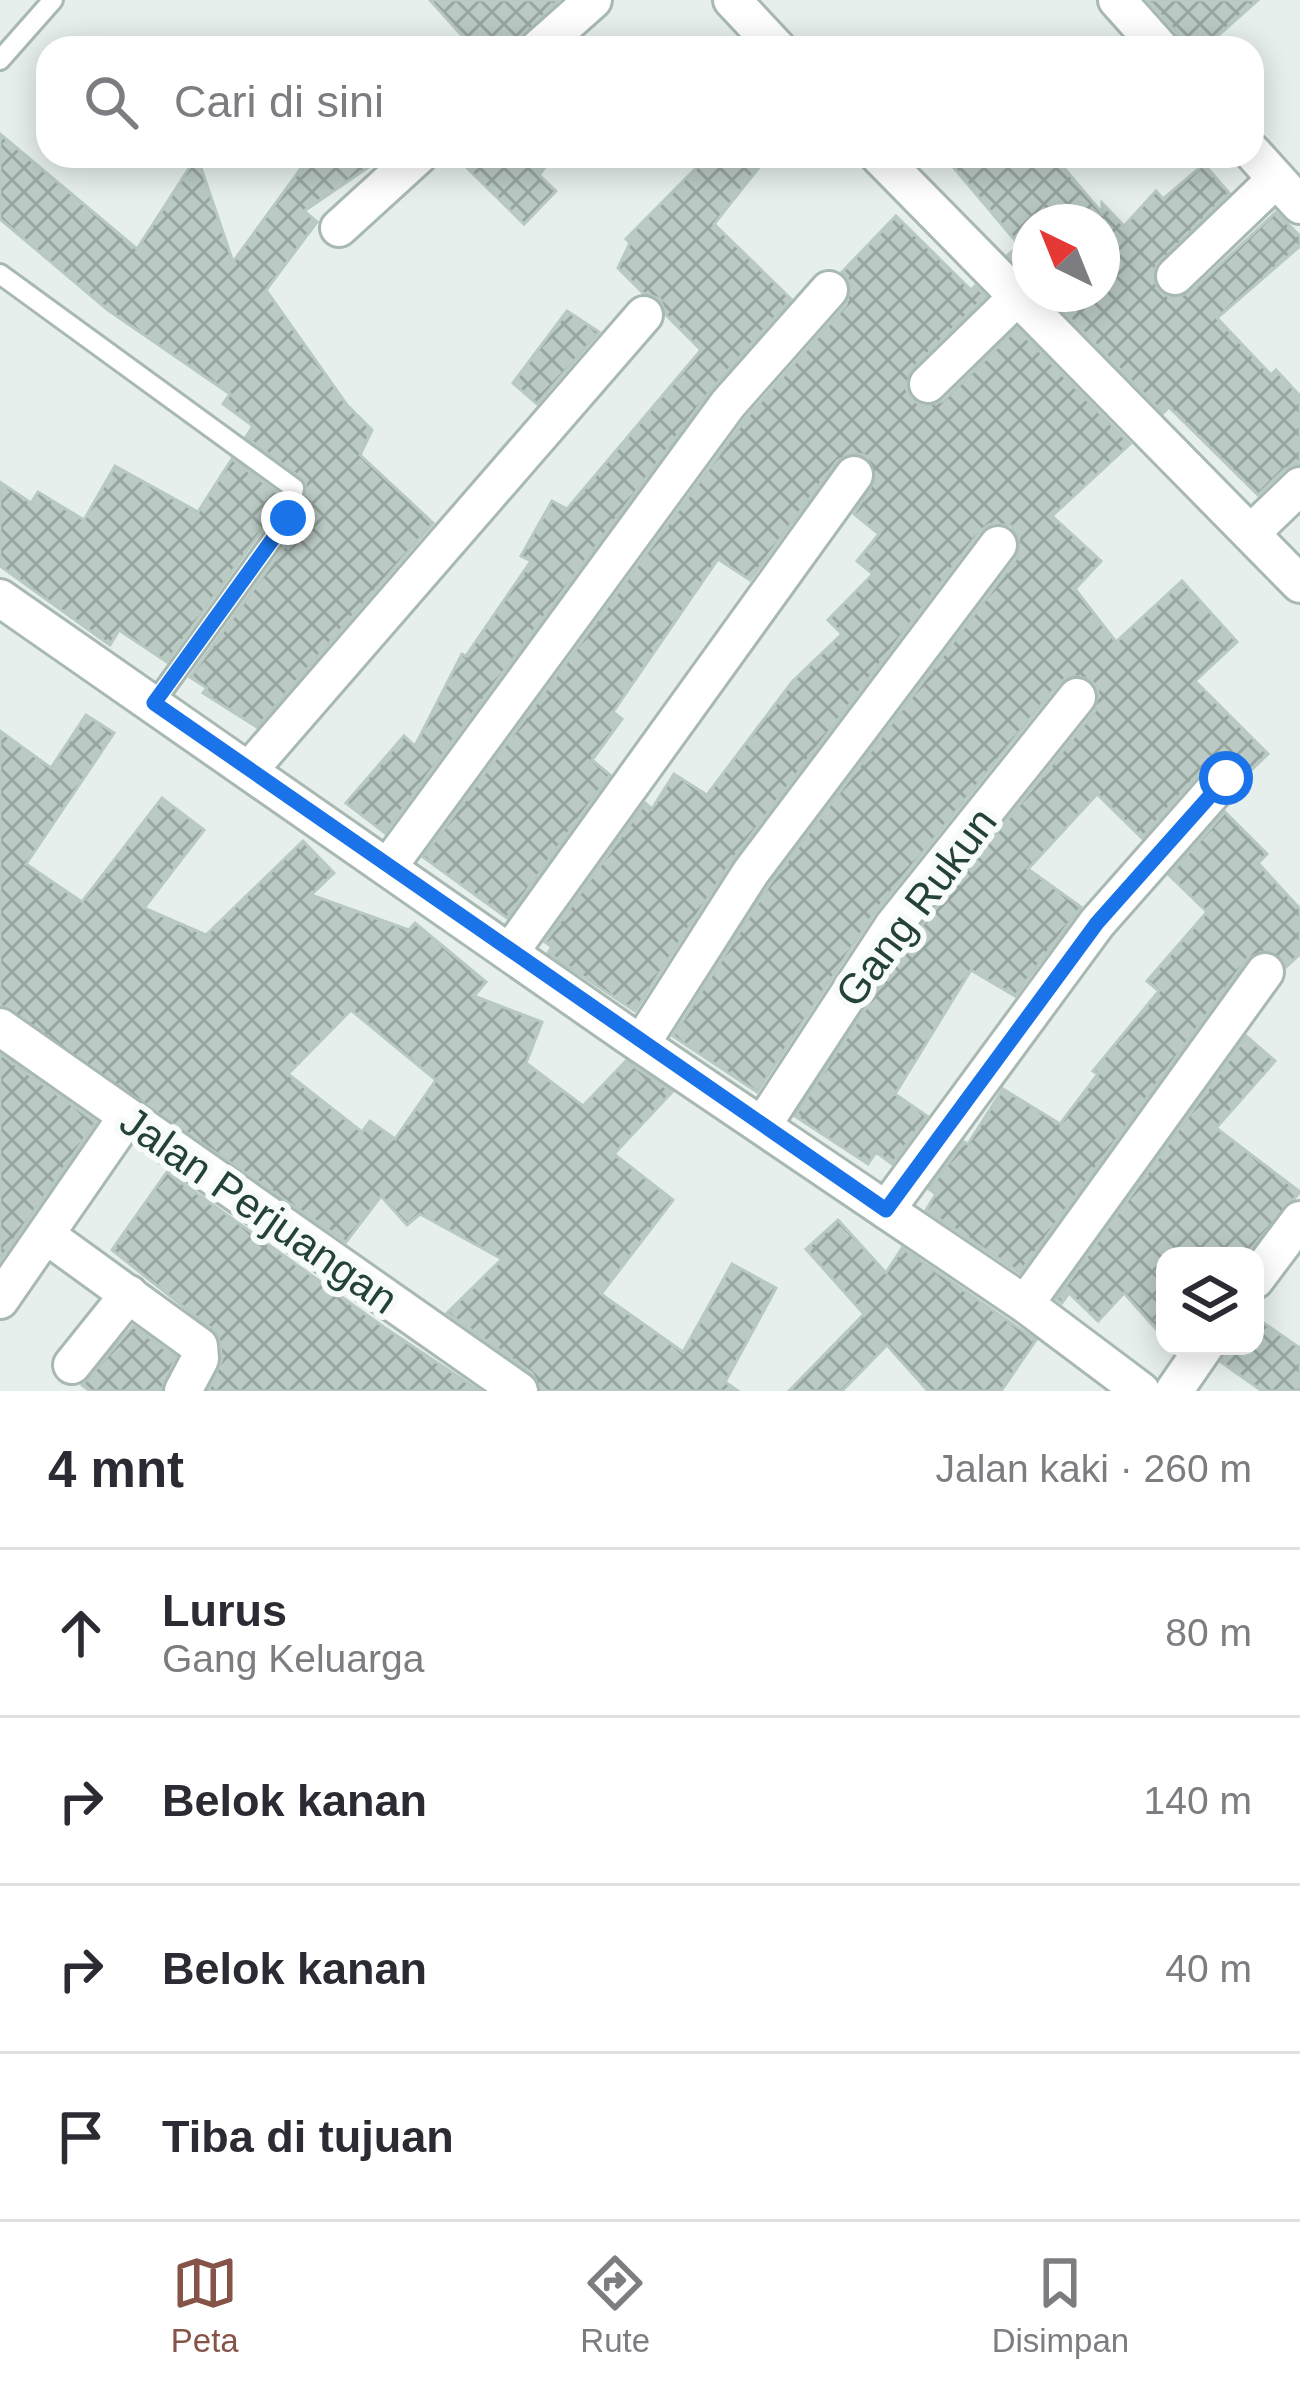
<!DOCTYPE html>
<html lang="id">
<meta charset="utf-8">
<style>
body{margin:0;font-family:Helvetica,sans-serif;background:#f7f7f7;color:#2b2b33}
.controls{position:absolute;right:36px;bottom:36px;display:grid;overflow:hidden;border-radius:24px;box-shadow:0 6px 30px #0003}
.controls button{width:108px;height:108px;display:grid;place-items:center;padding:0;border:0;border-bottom:3px solid #e1e1e2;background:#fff;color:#2b2b33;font:60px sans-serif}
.compass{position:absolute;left:1012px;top:204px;width:108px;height:108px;border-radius:50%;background:#fff;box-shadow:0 6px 30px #0003;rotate:317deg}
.stop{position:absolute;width:36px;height:36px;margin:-27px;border:9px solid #1a73e8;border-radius:50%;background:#fff}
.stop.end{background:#1a73e8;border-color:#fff;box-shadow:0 3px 12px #0008}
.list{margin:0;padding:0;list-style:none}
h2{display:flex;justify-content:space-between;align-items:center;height:156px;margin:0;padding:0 48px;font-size:51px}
h2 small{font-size:39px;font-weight:400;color:#7c7c81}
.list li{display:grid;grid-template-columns:78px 1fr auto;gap:36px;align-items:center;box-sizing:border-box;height:168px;padding:0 48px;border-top:3px solid #e1e1e2}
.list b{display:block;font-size:45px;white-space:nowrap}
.list p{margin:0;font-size:39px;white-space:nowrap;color:#7c7c81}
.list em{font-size:39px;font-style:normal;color:#7c7c81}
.icon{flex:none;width:66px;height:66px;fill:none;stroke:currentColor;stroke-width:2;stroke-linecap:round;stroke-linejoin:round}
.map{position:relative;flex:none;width:1300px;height:1391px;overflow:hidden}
.search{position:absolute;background:#fff;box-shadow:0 6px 30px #0003;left:36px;right:36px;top:36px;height:132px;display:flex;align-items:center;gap:30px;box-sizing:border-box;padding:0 42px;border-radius:36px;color:#7c7c81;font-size:45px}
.sheet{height:828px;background:#fff}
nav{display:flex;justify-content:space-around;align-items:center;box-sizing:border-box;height:168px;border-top:3px solid #e1e1e2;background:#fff;font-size:33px;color:#7c7c81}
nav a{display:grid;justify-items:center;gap:6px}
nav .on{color:#855347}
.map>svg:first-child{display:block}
.building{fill:url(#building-cross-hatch);stroke:#b8c9c2;stroke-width:3;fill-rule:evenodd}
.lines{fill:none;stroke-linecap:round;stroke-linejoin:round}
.service-casing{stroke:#a8b8b2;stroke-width:24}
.minor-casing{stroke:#a8b8b2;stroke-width:42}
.service{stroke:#fff;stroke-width:18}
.minor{stroke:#fff;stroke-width:36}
.route{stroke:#1a73e8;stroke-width:15}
.labels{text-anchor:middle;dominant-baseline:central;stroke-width:12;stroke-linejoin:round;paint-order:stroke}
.street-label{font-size:42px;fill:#24423a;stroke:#f7fbf9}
</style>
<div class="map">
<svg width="1300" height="1391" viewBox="0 0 1300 1391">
<defs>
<pattern id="building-cross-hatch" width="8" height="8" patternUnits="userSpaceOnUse" patternTransform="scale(3)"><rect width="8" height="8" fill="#bbcac4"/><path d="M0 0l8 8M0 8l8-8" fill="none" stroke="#98a6a0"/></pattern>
</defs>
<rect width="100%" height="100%" fill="#e6efeb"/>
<g class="building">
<polygon points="430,0 559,0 513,48 473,48"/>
<polygon points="1147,0 1258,0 1204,48 1182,48 1177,33"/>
<polygon points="0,134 137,249 197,156 233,262 310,156 385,156 304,211 317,222 266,290 347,405 372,430 360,455 433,523 257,727 203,693 207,688 190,677 299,526 306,482 246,437 253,426 223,404 230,394 108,310 0,219"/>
<polygon points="455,156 554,156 539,175 556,191 524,224"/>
<polygon points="708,156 768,156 714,224 791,299 710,391 385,833 346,803 404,736 415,746 462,654 466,656 531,561 521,556 552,501 567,509 701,350 666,315 660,299 643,293 618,268 630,243 626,239"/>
<polygon points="944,156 1054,156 1102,213 1102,203 1124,226 1156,191 1163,199 1204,164 1229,193 1154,269 1154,282 1170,298 1191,292 1276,212 1300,236 1300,246 1217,318 1271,375 1276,370 1300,396 1300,464 1285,469 1258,495 1169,407 1163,413 1046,294 1102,294 1102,222 1030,222 1030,277 1008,255 1019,245"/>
<polygon points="896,216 971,290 975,286 986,296 912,369 906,388 911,399 923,406 943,401 1017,328 1130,444 1052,516 1101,561 1075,589 1116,642 1182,581 1237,642 1195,681 1268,754 1247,774 1231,756 1209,762 1142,838 1097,794 1028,869 1081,907 1015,996 971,970 895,1094 927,1116 892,1164 876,1152 868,1164 795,1116 911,939 1095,711 1098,690 1090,679 1070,676 1059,683 875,912 757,1092 673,1036 769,885 1016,559 1019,537 1011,526 990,524 980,531 733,859 635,1011 548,953 552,947 545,942 645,803 652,809 674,774 707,795 792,682 842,634 828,620 873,574 857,561 879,534 854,514 876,478 866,456 855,453 837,461 750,580 718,559 613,712 622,719 592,760 610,775 507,918 423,857 746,418 846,305 851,284 842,272"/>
<polygon points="567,311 599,332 537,404 513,383"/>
<polygon points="232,459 279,494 275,512 167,662 119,630 110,645 0,566 0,482 31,503 38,492 84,520 115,466 198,512"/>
<path d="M86 715 114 733 26 864 82 902 162 798 204 830 144 908 206 935 303 841 334 873 311 895 409 930 415 923 486 982 474 996 542 1022 526 1063 583 1106 626 1061 672 1092 614 1154 673 1200 601 1294 683 1352 732 1264 776 1288 725 1382 738 1391H541L532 1373 447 1313 502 1259 420 1214 407 1225 381 1196 346 1242 0 1005V731L51 768ZM351 1010 436 1080 395 1139 370 1121 362 1132 288 1074Z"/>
<polygon points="1225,812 1267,854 1258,863 1300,909 1300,954 1286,967 1268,950 1247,959 1020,1273 926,1210 936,1194 929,1189 964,1142 968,1144 1003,1089 1060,1124 1098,1074 1093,1071 1159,991 1147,981 1207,912 1169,875"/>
<polygon points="1246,1036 1275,1061 1216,1128 1300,1192 1245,1256 1165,1256 1165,1339 1124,1293 1098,1321 1069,1293 1062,1303 1056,1299"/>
<polygon points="0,1054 96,1122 0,1260"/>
<polygon points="167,1172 385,1328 480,1391 208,1391 222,1359 218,1334 112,1250"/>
<polygon points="838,1220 886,1273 902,1248 1036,1340 1001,1391 928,1391 887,1345 842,1391 789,1391 864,1314 806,1249"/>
<polygon points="1255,1317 1300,1348 1300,1391 1262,1391 1221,1362 1227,1346 1255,1346"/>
<polygon points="133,1326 176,1357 161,1391 90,1391 82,1385"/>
</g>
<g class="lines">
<g class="service-casing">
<g id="service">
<polyline points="0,60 53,0"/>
<polyline points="0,274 294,488 288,518 154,703"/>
</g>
</g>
<g class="minor-casing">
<g id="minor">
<polyline points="732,0 777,48"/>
<polyline points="1117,0 1160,48"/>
<polyline points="539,48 593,0"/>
<polyline points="1252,152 1300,205"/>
<polyline points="879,156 1300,584"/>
<polyline points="339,228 418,156"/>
<polyline points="1175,276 1276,179"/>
<polyline points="928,384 1017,297"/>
<polyline points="1252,532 1300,486"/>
<polyline points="0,598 626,1034 1025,1304 1141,1391"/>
<polyline points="250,769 644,315"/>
<polyline points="388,867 728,404 829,290"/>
<polyline points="510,952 854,475"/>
<polyline points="0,1027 519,1391"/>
<polyline points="641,1044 751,872 998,545"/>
<polyline points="764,1123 893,926 1077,697"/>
<polyline points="886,1210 1097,923 1225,778"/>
<polyline points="46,1235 199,1346 200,1359 183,1391"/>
<polyline points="1255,1280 1300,1220"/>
<polyline points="0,1300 126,1118"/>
<polyline points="1025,1304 1265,972"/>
<polyline points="72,1365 129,1294"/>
<polyline points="1174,1391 1205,1346"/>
</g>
</g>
<use href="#service" class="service"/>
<use href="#minor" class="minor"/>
</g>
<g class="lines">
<polyline class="route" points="288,518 154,703 886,1210 1097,923 1226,778"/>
</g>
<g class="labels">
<g class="street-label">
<text transform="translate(916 907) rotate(-53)">Gang Rukun</text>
<text transform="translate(259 1210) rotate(35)">Jalan Perjuangan</text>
</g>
</g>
</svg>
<div class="controls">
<button><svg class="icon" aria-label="layers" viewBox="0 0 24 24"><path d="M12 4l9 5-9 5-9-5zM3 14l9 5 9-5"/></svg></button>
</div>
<svg class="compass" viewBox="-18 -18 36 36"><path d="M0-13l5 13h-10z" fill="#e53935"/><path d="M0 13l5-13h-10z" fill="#7c7c81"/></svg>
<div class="stop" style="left:1226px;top:778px"></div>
<div class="stop end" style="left:288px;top:518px"></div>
<div class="search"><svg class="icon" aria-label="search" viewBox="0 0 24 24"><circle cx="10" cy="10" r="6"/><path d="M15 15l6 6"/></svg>Cari di sini</div>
</div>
<section class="sheet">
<h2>4 mnt<small>Jalan kaki · 260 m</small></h2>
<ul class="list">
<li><svg class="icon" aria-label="ahead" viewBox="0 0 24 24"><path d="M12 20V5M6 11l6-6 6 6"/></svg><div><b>Lurus</b><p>Gang Keluarga</p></div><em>80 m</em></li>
<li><svg class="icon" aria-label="right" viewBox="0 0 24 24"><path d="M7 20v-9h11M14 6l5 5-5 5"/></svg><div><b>Belok kanan</b></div><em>140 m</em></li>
<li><svg class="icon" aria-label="right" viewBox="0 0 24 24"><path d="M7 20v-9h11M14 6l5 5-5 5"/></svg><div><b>Belok kanan</b></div><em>40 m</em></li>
<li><svg class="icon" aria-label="arrive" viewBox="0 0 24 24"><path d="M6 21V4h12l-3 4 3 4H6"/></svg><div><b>Tiba di tujuan</b></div></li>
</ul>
</section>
<nav>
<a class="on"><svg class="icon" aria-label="map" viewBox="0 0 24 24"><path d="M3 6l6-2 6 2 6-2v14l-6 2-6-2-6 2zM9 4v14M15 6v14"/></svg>Peta</a>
<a><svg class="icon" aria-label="directions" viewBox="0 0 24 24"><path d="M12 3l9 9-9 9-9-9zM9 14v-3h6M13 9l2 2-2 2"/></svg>Rute</a>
<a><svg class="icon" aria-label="saved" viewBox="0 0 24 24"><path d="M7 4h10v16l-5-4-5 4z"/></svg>Disimpan</a>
</nav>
